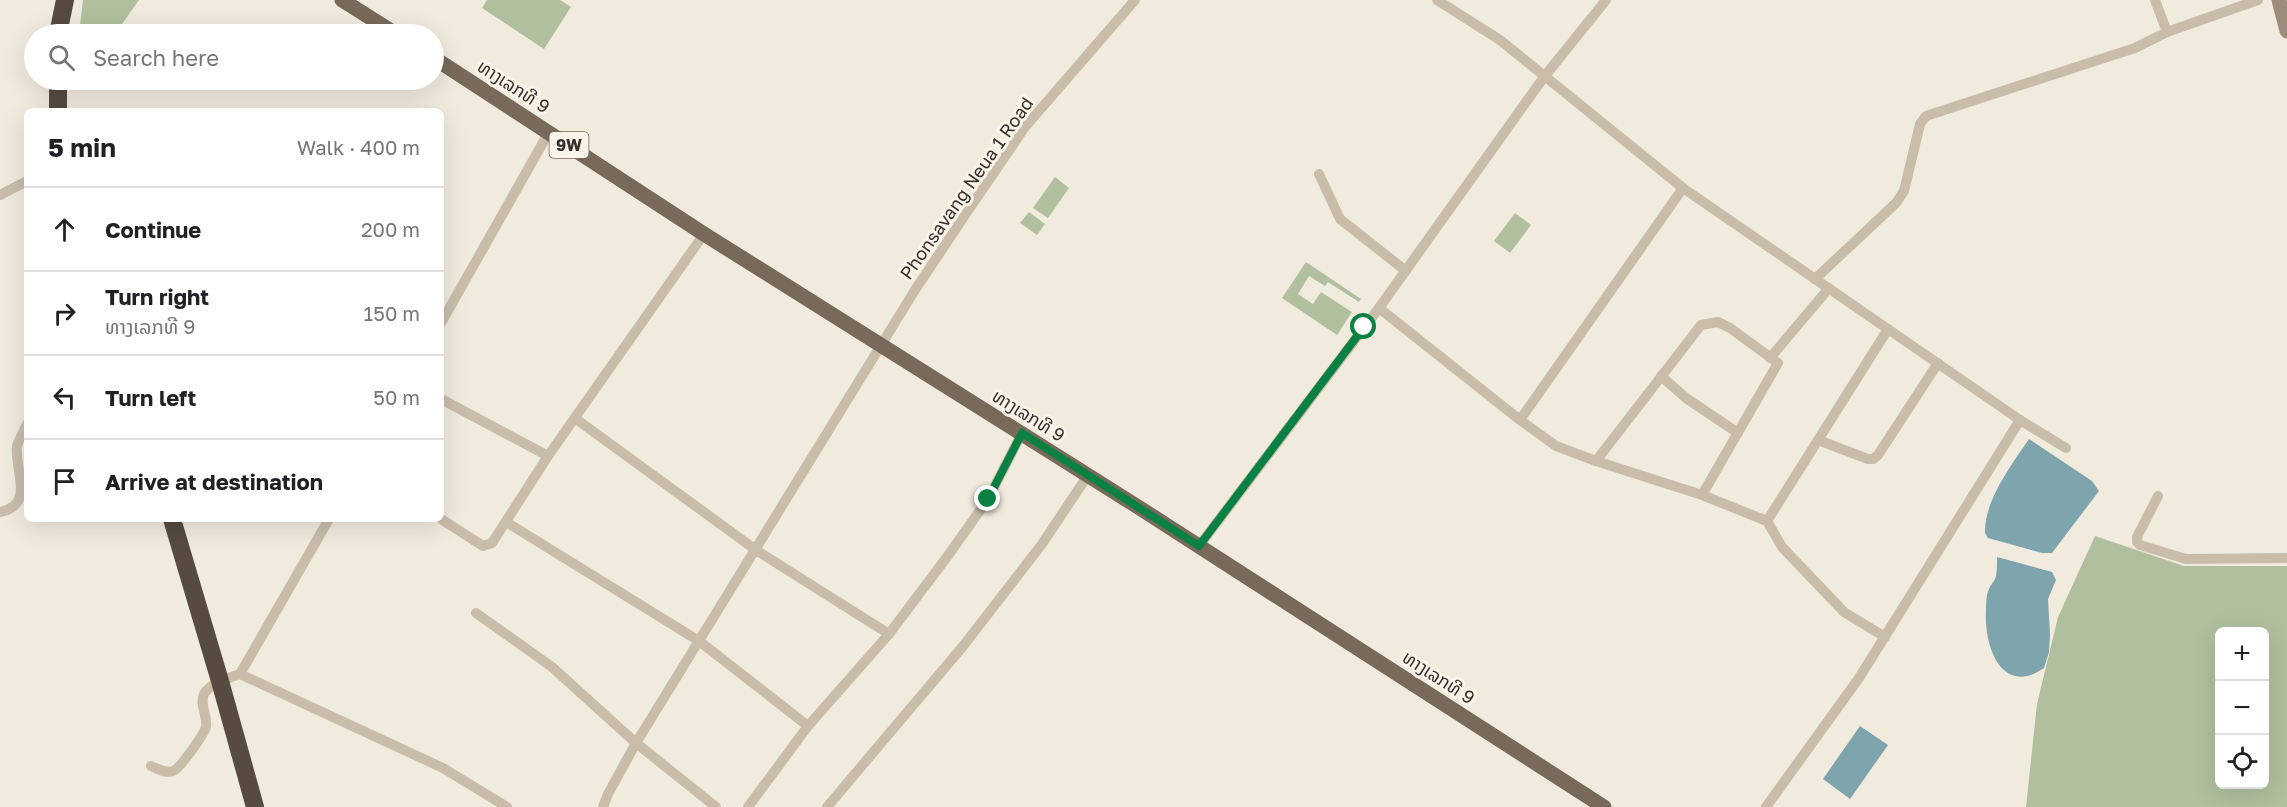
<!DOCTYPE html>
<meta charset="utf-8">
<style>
body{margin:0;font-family:"Golos Text","Noto Sans Lao",sans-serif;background:#f2f2f2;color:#202124}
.controls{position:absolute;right:18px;bottom:18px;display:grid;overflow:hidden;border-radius:9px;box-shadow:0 6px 24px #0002}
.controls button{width:54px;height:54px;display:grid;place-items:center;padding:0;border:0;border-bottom:2px solid #e0e0e0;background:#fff;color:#202124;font:30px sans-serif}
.stop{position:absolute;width:18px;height:18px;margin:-14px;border:4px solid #0b8043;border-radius:50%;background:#fff}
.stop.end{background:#0b8043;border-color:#fff;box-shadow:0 2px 6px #0008}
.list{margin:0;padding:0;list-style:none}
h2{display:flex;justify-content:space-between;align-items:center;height:78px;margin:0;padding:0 24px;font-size:26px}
h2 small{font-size:20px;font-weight:400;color:#757577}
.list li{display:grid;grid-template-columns:39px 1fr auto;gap:18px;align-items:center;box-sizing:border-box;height:84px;padding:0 24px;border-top:2px solid #e0e0e0}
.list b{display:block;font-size:22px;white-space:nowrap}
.list p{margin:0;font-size:20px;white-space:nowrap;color:#757577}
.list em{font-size:20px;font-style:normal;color:#757577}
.icon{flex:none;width:33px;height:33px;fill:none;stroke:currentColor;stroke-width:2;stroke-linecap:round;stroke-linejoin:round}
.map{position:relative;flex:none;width:2287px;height:807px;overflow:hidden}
.search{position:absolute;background:#fff;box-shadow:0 6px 24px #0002;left:24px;top:24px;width:420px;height:66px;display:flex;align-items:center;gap:15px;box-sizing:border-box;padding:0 21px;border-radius:33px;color:#757577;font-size:22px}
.panel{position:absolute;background:#fff;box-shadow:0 6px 24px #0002;left:24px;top:108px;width:420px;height:414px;border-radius:9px}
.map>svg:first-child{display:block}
.green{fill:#b0c09e;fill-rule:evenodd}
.water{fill:#7ea4ad}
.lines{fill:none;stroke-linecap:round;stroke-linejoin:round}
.street{stroke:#c9bdaa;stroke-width:10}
.secondary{stroke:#9d8c7b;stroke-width:15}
.primary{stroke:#78695b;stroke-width:15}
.highway{stroke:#574b41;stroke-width:18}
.route{stroke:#0b8043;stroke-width:8}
.labels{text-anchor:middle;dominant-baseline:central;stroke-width:6;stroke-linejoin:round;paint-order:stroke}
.shield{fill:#f9f4ea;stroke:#716a63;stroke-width:1.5}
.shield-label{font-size:16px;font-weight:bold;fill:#372f29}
.street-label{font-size:18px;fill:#372f29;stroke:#f9f4ea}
</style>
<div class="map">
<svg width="2287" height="807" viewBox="0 0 2287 807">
<rect width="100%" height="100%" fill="#f1ebde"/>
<g class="green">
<polygon points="83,0 139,0 115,34 79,34"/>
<polygon points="487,0 560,0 571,7 544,49 482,8"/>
<polygon points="1055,177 1069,188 1048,218 1033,208"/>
<polygon points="1029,212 1045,224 1037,235 1020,223"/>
<polygon points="1515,213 1531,225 1510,253 1494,241"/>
<polygon points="1306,262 1361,299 1359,302 1328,282 1325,286 1309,276 1298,294 1313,304 1321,292 1352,312 1337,335 1282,298"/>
<path d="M2095 536 2184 566H2287V807H2026L2037 704 2058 617ZM2220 632H2264V784H2220Z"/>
</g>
<g class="water">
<path d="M2029 439 2092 481 2099 491 2052 553H2042L1988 538 1985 533C1984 501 2012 464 2029 439Z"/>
<path d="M1997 557 2052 572 2056 580 2048 599 2050 634 2049 652 2044 668C2002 697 1984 647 1986 612 1986 605 1986 595 1989 589 1991 584 1995 581 1996 576 1997 570 1997 563 1997 557Z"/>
<polygon points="1860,726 1888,745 1850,799 1823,779"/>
</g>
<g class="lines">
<g class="street">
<polyline points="1437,0 1500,40 1683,188 2020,420 2066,448"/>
<polyline points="2155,0 2167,32"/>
<polyline points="1319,174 1340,219 1406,271"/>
<polyline points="0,195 27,181"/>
<polyline points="1815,279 1896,203 1904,191 1920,124 1926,116 2135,48 2167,32 2258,0"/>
<polyline points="1379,308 1520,420 1556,446 1596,461 1702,495 1767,521 1782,547 1844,612 1885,637"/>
<polyline points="441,323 549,132"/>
<polyline points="1770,358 1829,288"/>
<polyline points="1661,376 1686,398 1738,433"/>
<polyline points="441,399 548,456"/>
<polyline points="576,419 756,550 889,634"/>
<polyline points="1520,420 1683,188"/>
<polyline points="1818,440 1868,459 1873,459 1878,455 1938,363"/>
<polyline points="1596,461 1701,325 1718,322 1730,328 1778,363 1702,495"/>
<polyline points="2158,496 2137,537 2137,542 2140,545 2186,559 2287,558"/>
<path d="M0 512C36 505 14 469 17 446 19 439 24 431 27 424"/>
<polyline points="441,519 483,546 492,543 548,456 704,234"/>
<polyline points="1767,521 1888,329"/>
<polyline points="506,522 699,641 808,726"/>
<polyline points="1199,546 1379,308 1544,77 1606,0"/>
<polyline points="476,613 552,667 636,743 716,807"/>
<polyline points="240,674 443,768 507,807"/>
<path d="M151 766C158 769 166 774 173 771 180 769 204 734 206 727 208 716 199 705 204 694 210 683 229 678 240 674L329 519"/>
<polyline points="603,807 608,794 636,743 915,290 965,215 1025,127 1135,0"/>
<polyline points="748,807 808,726 889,634 947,557 988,499 1022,433"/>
<polyline points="827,807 964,645 1042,544 1088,475"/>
<polyline points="1766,807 1859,678 2020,420"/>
</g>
<polyline class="secondary" points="2279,0 2287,31"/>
<g class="primary">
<polyline points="342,0 396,34"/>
<polyline points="434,58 704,234 1135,505 1604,807"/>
</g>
<g class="highway">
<polyline points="58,34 65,0"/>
<polyline points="58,80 58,111"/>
<polyline points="172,519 220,681 255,807"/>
</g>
</g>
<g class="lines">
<polyline class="route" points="988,499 1022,433 1199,546 1364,327"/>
</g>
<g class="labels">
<rect class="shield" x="549.5" y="132" width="39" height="26" rx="4.5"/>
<g class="shield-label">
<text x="569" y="145">9W</text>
</g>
<g class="street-label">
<text transform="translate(514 86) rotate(33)">ທາງເລກທີ 9</text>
<text transform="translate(966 188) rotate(-55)">Phonsavang Neua 1 Road</text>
<text transform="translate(1029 415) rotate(32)">ທາງເລກທີ 9</text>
<text transform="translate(1439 677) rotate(33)">ທາງເລກທີ 9</text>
</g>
</g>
</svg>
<div class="controls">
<button>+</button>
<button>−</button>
<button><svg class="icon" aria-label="locate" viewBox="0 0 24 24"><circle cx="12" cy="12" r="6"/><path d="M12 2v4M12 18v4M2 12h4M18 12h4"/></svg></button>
</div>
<div class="stop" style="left:1364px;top:327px"></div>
<div class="stop end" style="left:988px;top:499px"></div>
<div class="search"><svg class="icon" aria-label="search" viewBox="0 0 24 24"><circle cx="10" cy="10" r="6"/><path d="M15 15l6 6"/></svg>Search here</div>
<section class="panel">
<h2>5 min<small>Walk · 400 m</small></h2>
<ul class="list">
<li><svg class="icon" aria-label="ahead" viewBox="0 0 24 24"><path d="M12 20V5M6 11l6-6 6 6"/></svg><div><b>Continue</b></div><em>200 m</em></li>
<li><svg class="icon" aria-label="right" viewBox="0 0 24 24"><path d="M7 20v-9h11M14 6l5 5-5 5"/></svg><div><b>Turn right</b><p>ທາງເລກທີ 9</p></div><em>150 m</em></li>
<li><svg class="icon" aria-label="left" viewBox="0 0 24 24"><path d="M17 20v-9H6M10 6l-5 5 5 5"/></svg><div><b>Turn left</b></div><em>50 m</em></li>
<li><svg class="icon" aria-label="arrive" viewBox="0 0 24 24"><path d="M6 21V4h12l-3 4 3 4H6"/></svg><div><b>Arrive at destination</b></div></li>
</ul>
</section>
</div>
